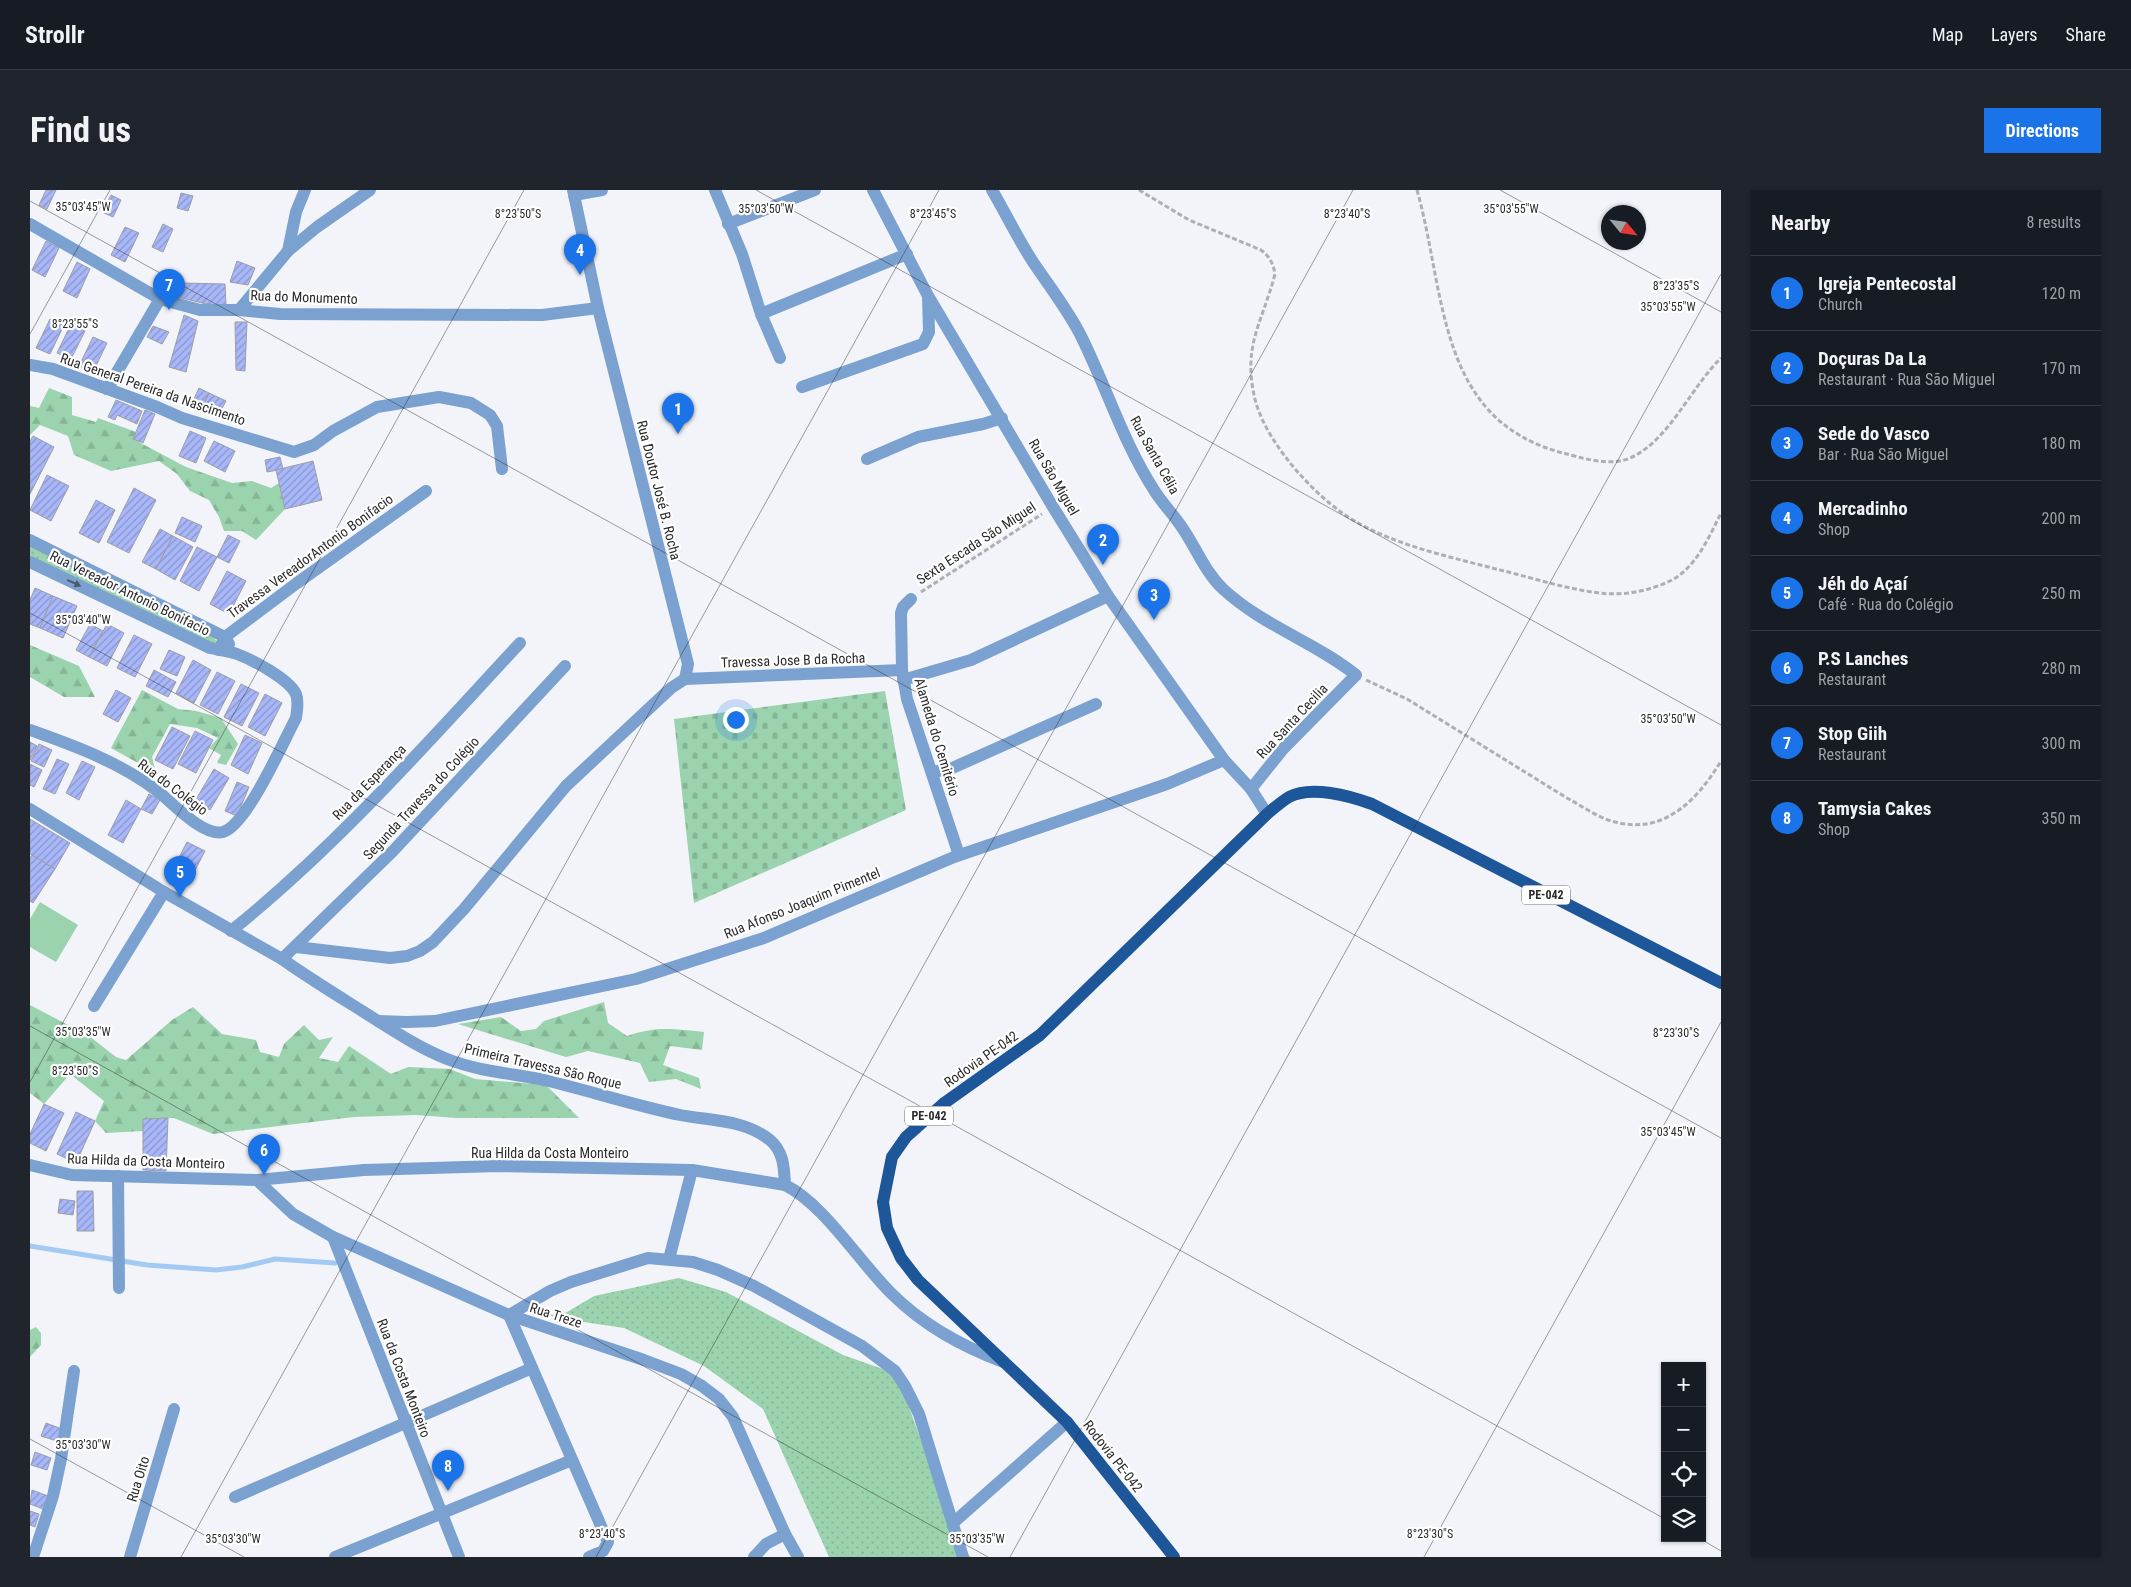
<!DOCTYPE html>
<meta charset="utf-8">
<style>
body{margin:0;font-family:"Roboto Condensed",sans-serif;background:#20242c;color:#f1f3f6}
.controls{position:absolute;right:15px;bottom:15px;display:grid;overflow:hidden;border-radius:0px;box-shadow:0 1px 4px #0004}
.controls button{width:45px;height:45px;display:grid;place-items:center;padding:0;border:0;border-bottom:1px solid #363941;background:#171b24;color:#f1f3f6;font:25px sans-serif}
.compass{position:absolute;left:1571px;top:15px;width:45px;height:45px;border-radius:50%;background:#171b24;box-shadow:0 1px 4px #0004;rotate:119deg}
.you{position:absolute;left:705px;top:529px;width:18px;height:18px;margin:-12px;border:4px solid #fff;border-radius:50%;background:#1a73e8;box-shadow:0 0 0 8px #1a73e833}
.badge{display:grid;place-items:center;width:32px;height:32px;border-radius:50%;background:#1a73e8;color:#fff;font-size:16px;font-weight:700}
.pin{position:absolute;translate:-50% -41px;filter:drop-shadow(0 1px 2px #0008)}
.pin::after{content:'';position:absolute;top:26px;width:18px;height:15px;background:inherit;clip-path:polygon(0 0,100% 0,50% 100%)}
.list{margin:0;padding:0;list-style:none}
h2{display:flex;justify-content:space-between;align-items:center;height:65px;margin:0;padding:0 20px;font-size:21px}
h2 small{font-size:16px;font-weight:400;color:#9ea1a6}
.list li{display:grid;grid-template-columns:32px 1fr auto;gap:15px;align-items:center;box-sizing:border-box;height:75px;padding:0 20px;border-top:1px solid #363941}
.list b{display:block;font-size:19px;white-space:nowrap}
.list p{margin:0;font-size:16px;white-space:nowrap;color:#9ea1a6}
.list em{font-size:16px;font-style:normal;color:#9ea1a6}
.icon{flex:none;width:28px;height:28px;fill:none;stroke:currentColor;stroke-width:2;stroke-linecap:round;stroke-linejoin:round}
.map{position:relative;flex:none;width:1691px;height:1367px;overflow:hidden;border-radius:0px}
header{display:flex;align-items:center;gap:30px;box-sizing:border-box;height:70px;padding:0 25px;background:#171b24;border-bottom:1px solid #363941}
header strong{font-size:24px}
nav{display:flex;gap:28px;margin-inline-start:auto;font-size:18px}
.intro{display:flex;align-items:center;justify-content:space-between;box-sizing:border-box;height:120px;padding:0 30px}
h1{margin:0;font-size:35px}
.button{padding:12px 22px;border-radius:0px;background:#1a73e8;color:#fff;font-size:18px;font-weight:700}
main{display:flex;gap:30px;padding:0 30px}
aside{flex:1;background:#171b24;border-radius:0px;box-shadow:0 1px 4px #0004}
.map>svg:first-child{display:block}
.grass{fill:url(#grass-dots)}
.forest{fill:url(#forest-firs)}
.cemetery{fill:url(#cemetery-stones)}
.garden{fill:#9ad3ad}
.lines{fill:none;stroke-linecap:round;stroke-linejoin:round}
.stream{stroke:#a3caf3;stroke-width:5}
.building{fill:url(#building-hatch);stroke:#9d9ea3}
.path{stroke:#afafb3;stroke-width:3;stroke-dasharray:5 2.5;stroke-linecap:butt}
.minor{stroke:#7ba1d0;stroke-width:12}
.major{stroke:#1e5799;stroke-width:12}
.oneway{fill:#4b5a6e}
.ticks{fill:none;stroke:#2b2b2d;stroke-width:1;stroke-opacity:0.45}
.labels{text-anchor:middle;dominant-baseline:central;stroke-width:4.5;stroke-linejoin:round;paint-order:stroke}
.shield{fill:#fff;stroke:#6b6b6c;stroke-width:1}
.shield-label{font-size:12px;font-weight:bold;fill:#2b2b2d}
.street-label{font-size:14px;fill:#2b2b2d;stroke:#fff}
.ticks-label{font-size:12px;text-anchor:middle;fill:#2b2b2d;stroke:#fff;stroke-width:4.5;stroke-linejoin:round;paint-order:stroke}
</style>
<header>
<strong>Strollr</strong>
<nav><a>Map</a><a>Layers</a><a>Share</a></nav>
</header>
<div class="intro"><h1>Find us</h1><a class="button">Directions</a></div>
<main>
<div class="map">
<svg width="1691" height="1367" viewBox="0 0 1691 1367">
<defs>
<pattern id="grass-dots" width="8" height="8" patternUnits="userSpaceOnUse" patternTransform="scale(1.25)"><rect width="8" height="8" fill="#9ad3ad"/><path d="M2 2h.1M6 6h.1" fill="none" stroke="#85b595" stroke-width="1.8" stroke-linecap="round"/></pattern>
<pattern id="forest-firs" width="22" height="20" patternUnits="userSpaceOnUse" patternTransform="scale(1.25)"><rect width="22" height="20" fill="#9ad3ad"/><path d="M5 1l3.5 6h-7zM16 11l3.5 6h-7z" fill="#85b595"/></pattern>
<pattern id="cemetery-stones" width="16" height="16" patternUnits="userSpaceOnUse" patternTransform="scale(1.25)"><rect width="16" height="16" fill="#9ad3ad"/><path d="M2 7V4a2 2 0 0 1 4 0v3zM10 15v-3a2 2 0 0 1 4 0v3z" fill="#85b595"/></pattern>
<pattern id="building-hatch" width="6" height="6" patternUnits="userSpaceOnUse" patternTransform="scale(1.25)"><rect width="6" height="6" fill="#a8b7f9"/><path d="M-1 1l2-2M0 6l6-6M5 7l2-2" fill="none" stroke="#8995ca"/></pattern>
</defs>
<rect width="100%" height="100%" fill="#f3f4f9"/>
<g class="grass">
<polygon points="0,353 179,442 190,455 181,457 0,368"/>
<polygon points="649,1088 696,1102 813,1165 867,1184 929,1355 941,1367 799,1367 733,1219 674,1176 594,1138 527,1128 564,1106"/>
</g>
<g class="forest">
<polygon points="19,198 42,207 42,225 66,232 68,228 106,242 103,249 156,277 202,293 222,291 241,298 249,293 255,319 226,350 212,341 194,341 189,327 179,310 160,301 147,284 129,271 81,281 44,265 38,246 10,235 0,245 0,216 9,218"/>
<polygon points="0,455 49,476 65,507 34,507 0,487"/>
<polygon points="112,500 148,519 166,521 191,528 208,554 196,575 187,573 191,565 179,558 188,548 167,538 140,534 122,567 126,583 81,558"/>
<path d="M574 812 578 833 597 846C628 836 641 839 674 842L672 860 640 856 633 875 669 888 671 899 646 889 619 892 610 873 558 861 536 867 428 834 471 827 491 841 506 839 514 831Z"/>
<polygon points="0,815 59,846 86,867 96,870 142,830 163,817 192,844 226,850 230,862 249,867 254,854 274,835 289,850 303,847 289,868 308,872 319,856 361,884 378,877 420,879 445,889 516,895 549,928 427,928 386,925 324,927 183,944 144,928 113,929 113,941 76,943 65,931 74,911 40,884 14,914 0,903"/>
<polygon points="6,1137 11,1143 11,1155 0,1167 0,1140"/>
</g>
<polygon class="cemetery" points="855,501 876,620 664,713 644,529"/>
<polygon class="garden" points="10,712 48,735 26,772 0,757 0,729"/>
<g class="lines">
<polyline class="stream" points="0,1056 117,1075 186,1080 212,1077 245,1069 305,1073"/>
</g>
<g class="building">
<polygon points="16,0 26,0 17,19 9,15"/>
<polygon points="151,3 163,6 158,21 147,18"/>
<polygon points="81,5 91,10 83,27 72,22"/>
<polygon points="133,34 143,39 133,62 122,57"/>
<polygon points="95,37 109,43 95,72 81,65"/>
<polygon points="16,51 29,58 15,87 2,80"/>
<polygon points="207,71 225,78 218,95 200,92"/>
<polygon points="47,72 60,79 47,108 33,101"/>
<polygon points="152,93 195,94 196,115 176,114 148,107"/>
<polygon points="154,125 168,131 156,182 139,177"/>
<polygon points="20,129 34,135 20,164 6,158"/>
<polygon points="205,132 217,132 215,181 206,180"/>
<polygon points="41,134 55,141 41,169 27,163"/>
<polygon points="123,136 139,142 132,154 117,147"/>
<polygon points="63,147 77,153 63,182 49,176"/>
<polygon points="169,198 179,203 171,220 161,215"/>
<polygon points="179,203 196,211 187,228 171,220"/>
<polygon points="86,210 112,221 107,234 87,225 85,230 78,227"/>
<polygon points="115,220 125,224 113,253 103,249"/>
<polygon points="160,241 176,248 166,273 149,266"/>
<polygon points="3,246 24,257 0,304 0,251"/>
<polygon points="184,251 205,261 195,282 174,271"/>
<polygon points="250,267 253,279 237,282 235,270"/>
<polygon points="283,271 292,310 255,319 246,280"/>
<polygon points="17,285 39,296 21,331 0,320"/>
<polygon points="104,298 126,310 99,363 77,352"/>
<polygon points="66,310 85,320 69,353 49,343"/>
<polygon points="152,327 172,336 165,352 145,343"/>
<polygon points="130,339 143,346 126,379 112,372"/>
<polygon points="198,345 210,351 199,373 187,367"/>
<polygon points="143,346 163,357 145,390 126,379"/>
<polygon points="167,357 187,367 169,401 150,391"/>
<polygon points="197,381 216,391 199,424 180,414"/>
<polygon points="5,398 23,406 10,438 0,434 0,410"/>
<polygon points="23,406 47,416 33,448 10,438"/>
<polygon points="60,434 73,441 59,467 46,460"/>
<polygon points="77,434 94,443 77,476 59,467"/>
<polygon points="104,445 122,454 105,487 87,478"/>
<polygon points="139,460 155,467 147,486 130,479"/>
<polygon points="163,470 181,480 164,513 146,503"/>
<polygon points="124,480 146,492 138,507 116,496"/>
<polygon points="187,482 205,491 188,524 170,515"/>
<polygon points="211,494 229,503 212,536 194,527"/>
<polygon points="86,500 101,508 88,532 73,524"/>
<polygon points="235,504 252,513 235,546 218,537"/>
<polygon points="142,537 160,546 143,579 125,570"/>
<polygon points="165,541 183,550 166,583 148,574"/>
<polygon points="215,545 232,553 218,584 201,575"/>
<polygon points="0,552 7,556 0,570"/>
<polygon points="9,554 22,560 14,577 1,571"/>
<polygon points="27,569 39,574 25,604 13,599"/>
<polygon points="52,571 65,577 49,610 36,603"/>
<polygon points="0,574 12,580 4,597 0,595"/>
<polygon points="184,579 199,588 180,620 165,611"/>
<polygon points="207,592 219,597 207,626 195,621"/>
<polygon points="119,604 130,610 122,624 111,619"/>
<polygon points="96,610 111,619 93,653 78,645"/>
<polygon points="0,629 40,653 25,679 0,664"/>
<polygon points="157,652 175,661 158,694 140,685"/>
<polygon points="2,665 25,679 3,713 0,711 0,668"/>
<polygon points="14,914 34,923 16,961 0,953 0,944"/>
<polygon points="46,922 65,931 46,973 27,964"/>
<polygon points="138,928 136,981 113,980 113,929"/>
<polygon points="47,1001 63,1001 64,1041 47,1041"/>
<polygon points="30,1009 45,1011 43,1025 28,1023"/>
<polygon points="16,1233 32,1239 27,1251 11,1246"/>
<polygon points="5,1262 21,1268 17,1280 1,1275"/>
<polygon points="2,1300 18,1306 13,1319 0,1314"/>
<polygon points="0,1321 9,1324 5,1337 0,1335"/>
</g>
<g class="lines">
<g class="path">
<path d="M1109 0 1159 30 1231 60C1240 67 1243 73 1245 84 1232 134 1211 157 1226 213 1239 257 1290 313 1330 334 1372 357 1421 367 1466 379 1500 387 1535 399 1570 403 1593 406 1619 401 1640 391 1666 378 1679 347 1691 323"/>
<path d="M1387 0C1416 102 1406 230 1533 263 1552 268 1580 277 1600 268 1639 251 1661 197 1691 168"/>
<polyline points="891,402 1012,324"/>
<path d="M1336 490 1377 509 1537 608C1552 616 1568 628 1585 632 1635 645 1668 609 1691 571"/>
</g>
<g class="minor">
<polyline points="543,0 568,118 658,474 655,489"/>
<polyline points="685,0 712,64 731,124 750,168"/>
<polyline points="843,0 897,104 1023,317 1078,406 1194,570 1221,599 1237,624"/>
<path d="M962 0C976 24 988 49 1003 72 1019 96 1038 120 1051 146 1076 196 1093 252 1124 300 1132 313 1143 324 1151 336 1166 357 1174 381 1193 399 1233 436 1285 452 1326 485L1253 559 1221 599"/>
<polyline points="544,5 572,0"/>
<polyline points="0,34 130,109 170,120 209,120 250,124 512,125 568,118"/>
<polyline points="698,34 785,0"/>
<polyline points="258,61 266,22 275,0"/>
<polyline points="209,120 258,61 287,37 340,0"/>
<polyline points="731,124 877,64"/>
<polyline points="0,175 23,179 127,217 152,228 264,262 284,255 303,241 347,217 409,207 441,213 460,225 467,236 472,279"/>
<polyline points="772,197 893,154 899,142 898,106"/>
<polyline points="77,199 130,109"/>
<polyline points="837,269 888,247 953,234 972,228"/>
<polyline points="0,350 195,447 199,454"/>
<path d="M0 372 180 458C189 460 199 461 207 464 223 470 259 489 266 504 269 512 267 520 266 528 253 552 217 635 193 642 174 647 143 614 130 603 92 573 45 556 0 540"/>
<polyline points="881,409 873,417 871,423 872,480 877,509 929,665"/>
<polyline points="189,460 195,447 267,393 396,301"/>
<polyline points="655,489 872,480"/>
<polyline points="873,490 941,470 1078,406"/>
<polyline points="902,582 920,579 1066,514"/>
<polyline points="0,619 134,702 252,769 363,661 535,476"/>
<path d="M201 741C308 655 397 553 490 453"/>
<polyline points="266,757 360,768 377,766 390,761 403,752 434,719 536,596 641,498 655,489"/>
<path d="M252 769C283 791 315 810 348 831 370 845 392 859 417 869 448 881 478 883 510 889 557 900 603 915 650 925 681 931 713 929 740 950 754 962 754 978 755 995"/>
<polyline points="64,816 134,702"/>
<polyline points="348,831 377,832 405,831 606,789 734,748 924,667 1137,594 1194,570"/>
<path d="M0 975 42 985 227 990 334 980 469 976 662 980 755 995C794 1014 830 1073 862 1104 894 1136 932 1156 973 1172"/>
<polyline points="88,986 89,1098"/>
<polyline points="227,990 263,1024 303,1047 479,1125 614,1170 651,1184 672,1196 689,1209 703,1227 755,1344 768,1367"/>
<polyline points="303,1047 429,1367"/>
<polyline points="639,1069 662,980"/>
<polyline points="205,1307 502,1178"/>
<polyline points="923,1333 1037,1232"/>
<polyline points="3,1367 23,1306 31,1269 44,1181"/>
<polyline points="100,1367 144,1219"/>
<polyline points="305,1367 542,1270"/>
<polyline points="559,1367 573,1361 578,1352 479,1125 520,1101 541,1092 618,1068 663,1072 688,1080 724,1096 832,1156 865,1181 875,1196 889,1224 933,1367"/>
<polyline points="724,1367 736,1354 755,1344"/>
</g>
<path class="major" d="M1144 1367 1037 1232 888 1090 871 1068 857 1038 853 1012 862 967 876 947 913 914 1010 845 1237 624C1244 618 1251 612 1259 607 1281 595 1320 606 1342 614L1691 793"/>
</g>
<defs><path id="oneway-solid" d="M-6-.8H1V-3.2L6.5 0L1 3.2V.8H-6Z" transform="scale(1.25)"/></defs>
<use class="oneway" href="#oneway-solid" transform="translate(44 393) rotate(25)"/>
<path class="ticks" d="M726 0 1691 535M1470 0 1691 122M0 11 1691 948M0 144 80 0M0 423 1635 1329M0 836 958 1367M0 892 494 0M0 1249 214 1367M1669 1348 1691 1361M151 1367 909 0M566 1367 1323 0M980 1367 1691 84M1394 1367 1691 832"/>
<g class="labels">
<g class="shield">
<rect x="1492" y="695.5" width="48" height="19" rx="4"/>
<rect x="875" y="916.5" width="48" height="19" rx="4"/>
</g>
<g class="shield-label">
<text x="1516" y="705">PE-042</text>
<text x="899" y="926">PE-042</text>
</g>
<g class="street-label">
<text transform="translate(274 107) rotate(2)">Rua do Monumento</text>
<text transform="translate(123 199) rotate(19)">Rua General Pereira da Nascimento</text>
<text transform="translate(1125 265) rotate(61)">Rua Santa Célia</text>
<text transform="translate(1024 287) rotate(60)">Rua São Miguel</text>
<text transform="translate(629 300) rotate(76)">Rua Doutor José B. Rocha</text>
<text transform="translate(946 353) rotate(-33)">Sexta Escada São Miguel</text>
<text transform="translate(280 366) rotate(-36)">Travessa VereadorAntonio Bonifacio</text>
<text transform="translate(100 403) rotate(26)">Rua Vereador Antonio Bonifacio</text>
<text transform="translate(763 470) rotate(-2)">Travessa Jose B da Rocha</text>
<text transform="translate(1262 531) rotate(-47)">Rua Santa Cecilia</text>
<text transform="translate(907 547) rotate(73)">Alameda do Cemitério</text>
<text transform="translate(339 592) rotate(-46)">Rua da Esperança</text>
<text transform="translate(143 597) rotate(37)">Rua do Colégio</text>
<text transform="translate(391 608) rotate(-47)">Segunda Travessa do Colégio</text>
<text transform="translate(772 713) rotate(-22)">Rua Afonso Joaquim Pimentel</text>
<text transform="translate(951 869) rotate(-35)">Rodovia PE-042</text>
<text transform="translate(513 876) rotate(13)">Primeira Travessa São Roque</text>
<text x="520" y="963">Rua Hilda da Costa Monteiro</text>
<text transform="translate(116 971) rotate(2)">Rua Hilda da Costa Monteiro</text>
<text transform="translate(526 1125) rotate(18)">Rua Treze</text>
<text transform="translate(374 1188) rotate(69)">Rua da Costa Monteiro</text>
<text transform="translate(1083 1266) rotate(52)">Rodovia PE-042</text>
<text transform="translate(108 1289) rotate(-73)">Rua Oito</text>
</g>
</g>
<g class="ticks-label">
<text x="53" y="21">35°03'45"W</text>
<text x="736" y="23">35°03'50"W</text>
<text x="1481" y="23">35°03'55"W</text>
<text x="488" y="28">8°23'50"S</text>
<text x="903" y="28">8°23'45"S</text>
<text x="1317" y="28">8°23'40"S</text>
<text x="1646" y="100">8°23'35"S</text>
<text x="1638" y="121">35°03'55"W</text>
<text x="45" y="138">8°23'55"S</text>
<text x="53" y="434">35°03'40"W</text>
<text x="1638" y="533">35°03'50"W</text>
<text x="53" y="846">35°03'35"W</text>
<text x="1646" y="847">8°23'30"S</text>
<text x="45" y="885">8°23'50"S</text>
<text x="1638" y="946">35°03'45"W</text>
<text x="53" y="1259">35°03'30"W</text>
<text x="572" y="1348">8°23'40"S</text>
<text x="1400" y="1348">8°23'30"S</text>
<text x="203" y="1353">35°03'30"W</text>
<text x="947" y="1353">35°03'35"W</text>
</g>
</svg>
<div class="controls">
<button>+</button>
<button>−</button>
<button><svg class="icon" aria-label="locate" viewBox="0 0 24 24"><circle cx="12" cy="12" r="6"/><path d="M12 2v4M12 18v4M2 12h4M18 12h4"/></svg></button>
<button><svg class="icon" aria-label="layers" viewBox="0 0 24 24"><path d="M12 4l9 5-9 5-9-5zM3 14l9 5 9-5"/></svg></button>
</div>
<svg class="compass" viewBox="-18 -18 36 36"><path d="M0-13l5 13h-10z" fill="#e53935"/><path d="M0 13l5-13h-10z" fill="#9ea1a6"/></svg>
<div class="you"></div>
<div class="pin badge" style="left:648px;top:244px">1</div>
<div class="pin badge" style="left:1073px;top:375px">2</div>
<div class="pin badge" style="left:1124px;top:430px">3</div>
<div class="pin badge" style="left:550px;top:85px">4</div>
<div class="pin badge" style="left:150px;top:707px">5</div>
<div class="pin badge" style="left:234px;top:985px">6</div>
<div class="pin badge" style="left:139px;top:120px">7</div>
<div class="pin badge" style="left:418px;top:1301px">8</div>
</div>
<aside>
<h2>Nearby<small>8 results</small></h2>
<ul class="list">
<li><span class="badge">1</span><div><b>Igreja Pentecostal</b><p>Church</p></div><em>120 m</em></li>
<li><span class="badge">2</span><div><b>Doçuras Da La</b><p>Restaurant · Rua São Miguel</p></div><em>170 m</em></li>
<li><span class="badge">3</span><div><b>Sede do Vasco</b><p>Bar · Rua São Miguel</p></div><em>180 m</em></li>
<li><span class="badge">4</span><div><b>Mercadinho</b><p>Shop</p></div><em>200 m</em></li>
<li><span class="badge">5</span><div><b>Jéh do Açaí</b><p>Café · Rua do Colégio</p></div><em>250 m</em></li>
<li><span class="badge">6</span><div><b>P.S Lanches</b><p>Restaurant</p></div><em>280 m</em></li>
<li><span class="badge">7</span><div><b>Stop Giih</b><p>Restaurant</p></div><em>300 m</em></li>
<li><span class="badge">8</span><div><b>Tamysia Cakes</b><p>Shop</p></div><em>350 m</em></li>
</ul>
</aside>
</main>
